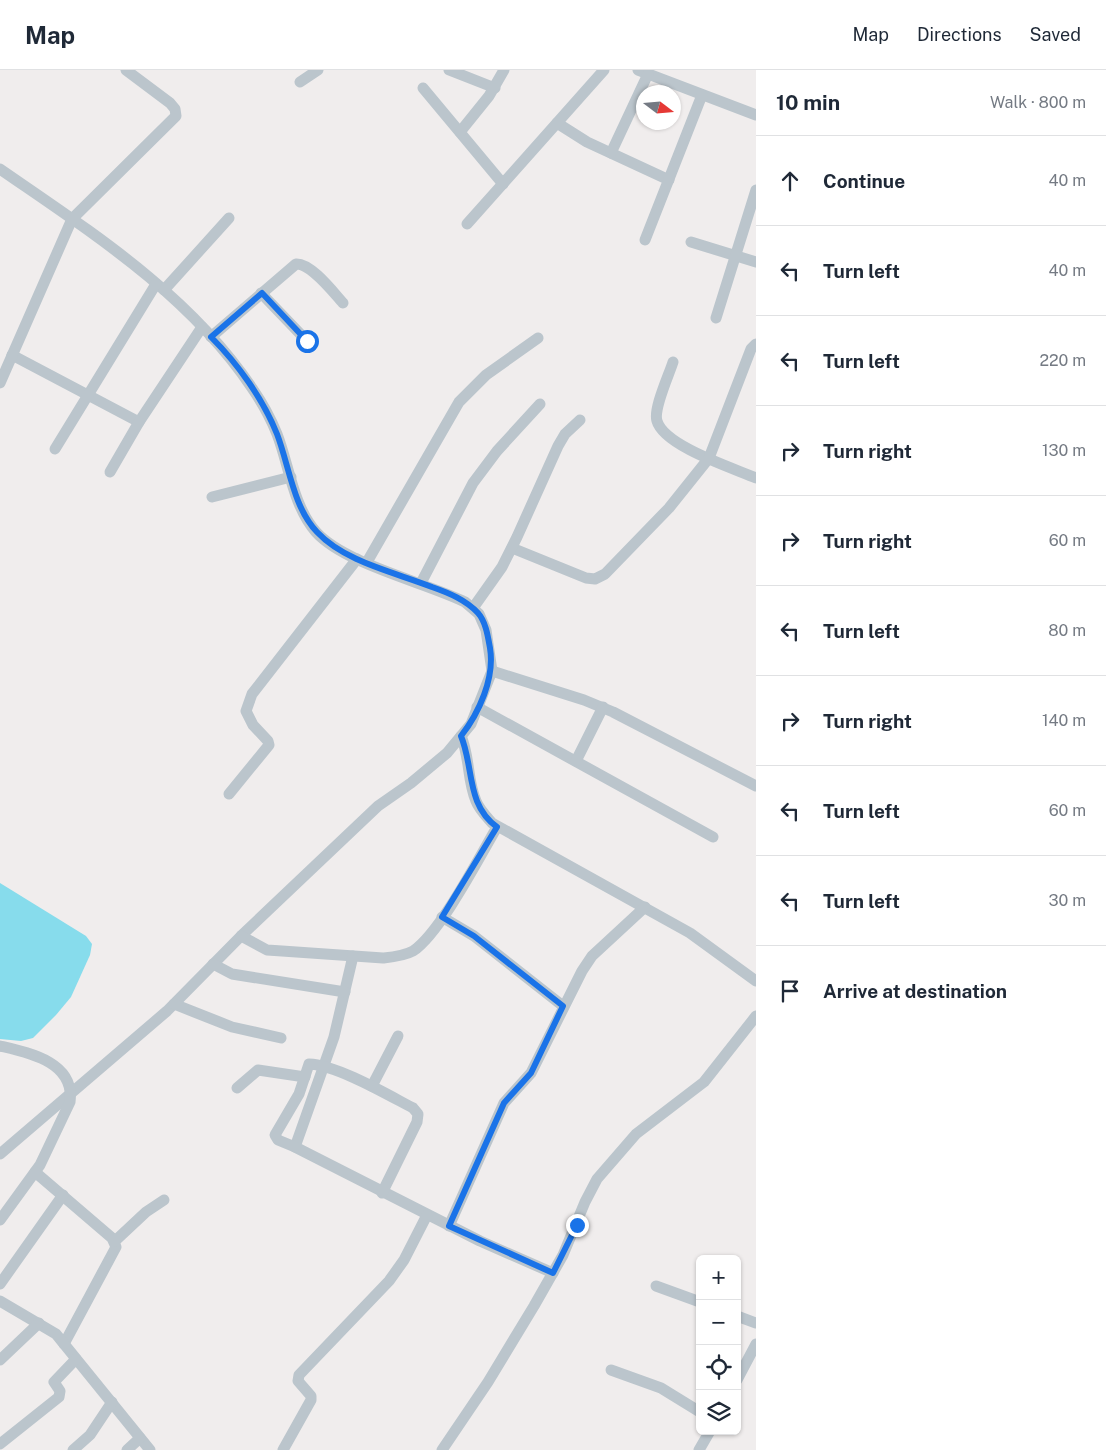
<!DOCTYPE html>
<meta charset="utf-8">
<style>
body{margin:0;font-family:"Public Sans",sans-serif;background:#f6f6f7;color:#1f2937}
.controls{position:absolute;right:15px;bottom:15px;display:grid;overflow:hidden;border-radius:8px;box-shadow:0 1px 4px #0004}
.controls button{width:45px;height:45px;display:grid;place-items:center;padding:0;border:0;border-bottom:1px solid #e0e1e3;background:#fff;color:#1f2937;font:25px sans-serif}
.compass{position:absolute;left:636px;top:15px;width:45px;height:45px;border-radius:50%;background:#fff;box-shadow:0 1px 4px #0004;rotate:106deg}
.stop{position:absolute;width:15px;height:15px;margin:-11px;border:4px solid #1a73e8;border-radius:50%;background:#fff}
.stop.end{background:#1a73e8;border-color:#fff;box-shadow:0 1px 5px #0008}
.list{margin:0;padding:0;list-style:none}
h2{display:flex;justify-content:space-between;align-items:center;height:65px;margin:0;padding:0 20px;font-size:21px}
h2 small{font-size:16px;font-weight:400;color:#747a83}
.list li{display:grid;grid-template-columns:32px 1fr auto;gap:15px;align-items:center;box-sizing:border-box;height:90px;padding:0 20px;border-top:1px solid #e0e1e3}
.list b{display:block;font-size:19px;white-space:nowrap}
.list em{font-size:16px;font-style:normal;color:#747a83}
.icon{flex:none;width:28px;height:28px;fill:none;stroke:currentColor;stroke-width:2;stroke-linecap:round;stroke-linejoin:round}
.map{position:relative;flex:none;width:756px;height:1380px;overflow:hidden}
header{display:flex;align-items:center;gap:30px;box-sizing:border-box;height:70px;padding:0 25px;background:#fff;border-bottom:1px solid #e0e1e3}
header strong{font-size:24px}
nav{display:flex;gap:28px;margin-inline-start:auto;font-size:18px}
main{display:flex}
aside{flex:1;background:#fff}
.map>svg:first-child{display:block}
.water{fill:#87dcec}
.lines{fill:none;stroke-linecap:round;stroke-linejoin:round}
.minor{stroke:#bbc5cc;stroke-width:11}
.route{stroke:#1a73e8;stroke-width:6}
</style>
<header>
<strong>Map</strong>
<nav><a>Map</a><a>Directions</a><a>Saved</a></nav>
</header>
<main>
<div class="map">
<svg width="756" height="1380" viewBox="0 0 756 1380">
<rect width="100%" height="100%" fill="#f0eded"/>
<polygon class="water" points="0,813 86,866 92,874 90,885 71,927 56,945 33,968 21,971 0,969"/>
<g class="lines">
<g class="minor">
<polyline points="449,0 495,18"/>
<polyline points="638,0 756,45"/>
<polyline points="300,12 318,0"/>
<polyline points="423,18 503,114"/>
<polyline points="557,53 587,72 669,110"/>
<polyline points="460,62 489,26 504,0"/>
<polyline points="611,83 648,4"/>
<path d="M0 99C91 162 189 224 252 318 261 331 271 349 277 364 289 395 293 436 316 462 345 494 424 512 465 532L479 544 486 560 492 601 471 654 447 683 411 713 378 736 241 866 167 941 0 1084"/>
<polyline points="467,154 604,0"/>
<polyline points="645,170 702,25"/>
<polyline points="691,172 756,192"/>
<polyline points="164,220 229,148"/>
<polyline points="261,223 307,271"/>
<polyline points="716,248 756,120"/>
<path d="M211 267 296 194C311 193 333 222 343 233"/>
<polyline points="12,285 139,352 202,257"/>
<path d="M673 292C669 305 653 339 657 351 664 376 733 398 756 408"/>
<polyline points="0,313 72,149 176,46 175,39 170,33 126,0"/>
<polyline points="55,379 156,214"/>
<polyline points="110,402 139,352"/>
<polyline points="212,427 291,407"/>
<polyline points="512,478 586,508 595,509 605,504 669,438 709,388 751,279 756,274"/>
<polyline points="367,492 459,332 486,305 538,268"/>
<polyline points="421,513 473,413 497,381 540,334"/>
<polyline points="473,538 502,497 517,467 558,376 565,364 580,350"/>
<polyline points="492,601 584,630 613,642 756,716"/>
<polyline points="477,637 713,767"/>
<path d="M461 666C470 687 467 710 476 731 479 739 486 746 492 753L690 863 756 911"/>
<polyline points="576,691 603,637"/>
<polyline points="229,724 269,675 268,671 253,655 246,641 252,624 357,489"/>
<polyline points="442,847 474,866 563,936"/>
<path d="M241 866 267 880 282 881 383 888C393 887 404 886 413 881 440 863 479 788 497 757"/>
<polyline points="353,886 334,967 295,1077 480,1171 553,1203"/>
<polyline points="213,894 232,904 345,922"/>
<polyline points="174,934 232,957 281,968"/>
<path d="M0 976C30 983 75 992 70 1032L40 1095 0 1150"/>
<polyline points="372,1016 398,966"/>
<polyline points="237,1018 258,1000 305,1007"/>
<path d="M295 1077 278 1070 275 1065 299 1024 309 994C337 995 388 1025 413 1038L418 1044 417 1052 382 1123"/>
<polyline points="35,1102 112,1168 116,1177 64,1274"/>
<polyline points="449,1156 504,1033 531,1003 582,901 592,886 645,837"/>
<polyline points="115,1171 146,1142 164,1130"/>
<polyline points="0,1214 63,1125"/>
<polyline points="656,1216 700,1232"/>
<polyline points="0,1231 56,1264 150,1380"/>
<polyline points="737,1246 756,1253"/>
<polyline points="0,1290 39,1253"/>
<polyline points="611,1300 661,1318 700,1342"/>
<polyline points="737,1310 756,1274"/>
<polyline points="0,1374 59,1327 60,1321 54,1312 76,1289"/>
<polyline points="73,1380 90,1365 112,1332"/>
<polyline points="127,1380 140,1368"/>
<polyline points="283,1380 311,1330 311,1326 298,1311 299,1305 389,1211 404,1190 427,1145"/>
<polyline points="442,1380 488,1312 534,1236 563,1185 585,1132 597,1109 636,1064 704,1012 756,946"/>
<polyline points="699,1380 710,1361"/>
</g>
</g>
<g class="lines">
<path class="route" d="M307 271 262 223 211 267C238 294 263 329 277 364 289 395 293 437 317 462 345 492 394 502 432 517 449 523 466 530 478 543 486 552 488 567 490 578 495 608 479 643 461 666 474 697 466 735 497 757L442 847 474 866 563 936 531 1003 504 1033 449 1156 553 1203 577 1155"/>
</g>
</svg>
<div class="controls">
<button>+</button>
<button>−</button>
<button><svg class="icon" aria-label="locate" viewBox="0 0 24 24"><circle cx="12" cy="12" r="6"/><path d="M12 2v4M12 18v4M2 12h4M18 12h4"/></svg></button>
<button><svg class="icon" aria-label="layers" viewBox="0 0 24 24"><path d="M12 4l9 5-9 5-9-5zM3 14l9 5 9-5"/></svg></button>
</div>
<svg class="compass" viewBox="-18 -18 36 36"><path d="M0-13l5 13h-10z" fill="#e53935"/><path d="M0 13l5-13h-10z" fill="#747a83"/></svg>
<div class="stop" style="left:307px;top:271px"></div>
<div class="stop end" style="left:577px;top:1155px"></div>
</div>
<aside>
<h2>10 min<small>Walk · 800 m</small></h2>
<ul class="list">
<li><svg class="icon" aria-label="ahead" viewBox="0 0 24 24"><path d="M12 20V5M6 11l6-6 6 6"/></svg><div><b>Continue</b></div><em>40 m</em></li>
<li><svg class="icon" aria-label="left" viewBox="0 0 24 24"><path d="M17 20v-9H6M10 6l-5 5 5 5"/></svg><div><b>Turn left</b></div><em>40 m</em></li>
<li><svg class="icon" aria-label="left" viewBox="0 0 24 24"><path d="M17 20v-9H6M10 6l-5 5 5 5"/></svg><div><b>Turn left</b></div><em>220 m</em></li>
<li><svg class="icon" aria-label="right" viewBox="0 0 24 24"><path d="M7 20v-9h11M14 6l5 5-5 5"/></svg><div><b>Turn right</b></div><em>130 m</em></li>
<li><svg class="icon" aria-label="right" viewBox="0 0 24 24"><path d="M7 20v-9h11M14 6l5 5-5 5"/></svg><div><b>Turn right</b></div><em>60 m</em></li>
<li><svg class="icon" aria-label="left" viewBox="0 0 24 24"><path d="M17 20v-9H6M10 6l-5 5 5 5"/></svg><div><b>Turn left</b></div><em>80 m</em></li>
<li><svg class="icon" aria-label="right" viewBox="0 0 24 24"><path d="M7 20v-9h11M14 6l5 5-5 5"/></svg><div><b>Turn right</b></div><em>140 m</em></li>
<li><svg class="icon" aria-label="left" viewBox="0 0 24 24"><path d="M17 20v-9H6M10 6l-5 5 5 5"/></svg><div><b>Turn left</b></div><em>60 m</em></li>
<li><svg class="icon" aria-label="left" viewBox="0 0 24 24"><path d="M17 20v-9H6M10 6l-5 5 5 5"/></svg><div><b>Turn left</b></div><em>30 m</em></li>
<li><svg class="icon" aria-label="arrive" viewBox="0 0 24 24"><path d="M6 21V4h12l-3 4 3 4H6"/></svg><div><b>Arrive at destination</b></div></li>
</ul>
</aside>
</main>
